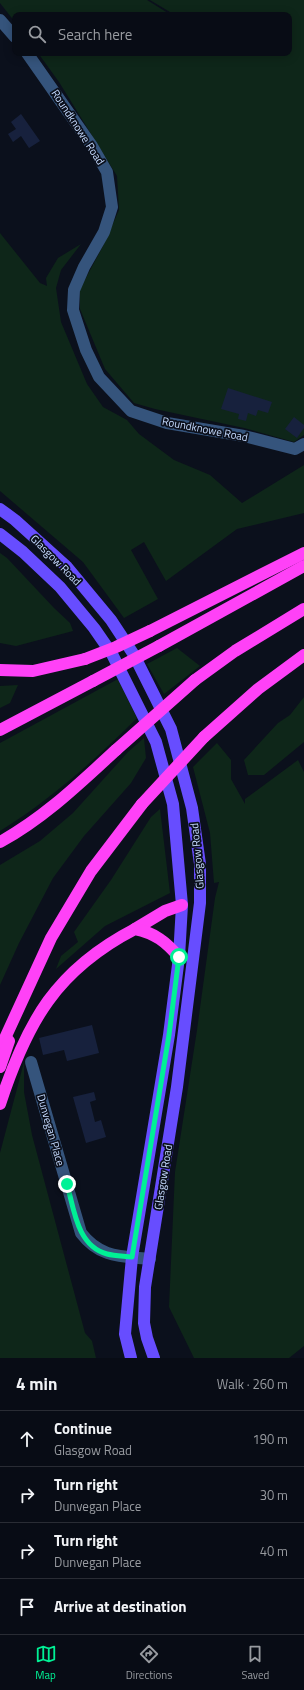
<!DOCTYPE html>
<meta charset="utf-8">
<style>
body{margin:0;font-family:"Titillium Web",sans-serif;background:#11151e;color:#f1f3f6}
.stop{position:absolute;width:12px;height:12px;margin:-9px;border:3px solid #00f195;border-radius:50%;background:#fff}
.stop.end{background:#00f195;border-color:#fff;box-shadow:0 1px 4px #0008}
.list{margin:0;padding:0;list-style:none}
h2{display:flex;justify-content:space-between;align-items:center;height:52px;margin:0;padding:0 16px;font-size:17px}
h2 small{font-size:13px;font-weight:400;color:#989ba0}
.list li{display:grid;grid-template-columns:26px 1fr auto;gap:12px;align-items:center;box-sizing:border-box;height:56px;padding:0 16px;border-top:1px solid #292c34}
.list b{display:block;font-size:15px;white-space:nowrap}
.list p{margin:0;font-size:13px;white-space:nowrap;color:#989ba0}
.list em{font-size:13px;font-style:normal;color:#989ba0}
.icon{flex:none;width:22px;height:22px;fill:none;stroke:currentColor;stroke-width:2;stroke-linecap:round;stroke-linejoin:round}
.map{position:relative;flex:none;width:304px;height:1358px;overflow:hidden}
.search{position:absolute;background:#080c15;box-shadow:0 2px 10px #0003;left:12px;right:12px;top:12px;height:44px;display:flex;align-items:center;gap:10px;box-sizing:border-box;padding:0 14px;border-radius:8px;color:#989ba0;font-size:15px}
.sheet{height:276px;background:#080c15}
nav{display:flex;justify-content:space-around;align-items:center;box-sizing:border-box;height:56px;border-top:1px solid #292c34;background:#080c15;font-size:11px;color:#989ba0}
nav a{display:grid;justify-items:center;gap:2px}
nav .on{color:#00f195}
.map>svg:first-child{display:block}
.green{fill:#0e2619}
.building{fill:#17213d}
.lines{fill:none;stroke-linecap:round;stroke-linejoin:round}
.minor{stroke:#35547c;stroke-width:12}
.major{stroke:#674dff;stroke-width:12}
.highway{stroke:#ff41f7;stroke-width:12}
.highway-bridge{stroke:#ff41f7;stroke-width:12}
.route{stroke:#00f195;stroke-width:5}
.labels{text-anchor:middle;dominant-baseline:central;stroke-width:3.5;stroke-linejoin:round;paint-order:stroke}
.street-label{font-size:11px;fill:#c6dbff;stroke:#0b101c}
</style>
<div class="map">
<svg width="304" height="1358" viewBox="0 0 304 1358">
<rect width="100%" height="100%" fill="#0b101c"/>
<g class="green">
<polygon points="0,0 147,0 171,15 15,15 15,22 0,3"/>
<polygon points="150,0 304,0 304,435 294,442 244,428 155,409 134,403 105,369 80,309 80,289 103,246 119,210 117,176 59,82 38,53 289,53 289,15 175,15"/>
<polygon points="0,233 40,283 47,286 46,278 58,258 81,244 61,270 56,288 61,322 87,384 103,407 127,420 139,434 174,460 210,475 242,503 304,465 304,513 237,529 166,581 144,542 131,550 158,599 124,618 83,562 0,491"/>
<polygon points="0,553 7,558 54,608 70,623 73,631 16,646 0,643"/>
<polygon points="177,648 200,666 164,694 147,664"/>
<path d="M118 679 137 718C95 760 50 800 0 831V743Z"/>
<polygon points="18,685 10,703 0,708 0,686"/>
<polygon points="304,697 304,742 264,775 248,775 244,760 278,723 290,715"/>
<polygon points="144,738 146,758 131,783 84,836 53,878 19,943 0,985 0,865 40,841 73,813 128,752"/>
<polygon points="217,743 231,760 231,779 245,804 245,799 298,760 304,772 304,1346 289,1358 194,1358 169,1307 175,1172 197,1030 215,898 219,882 214,883 210,833 193,767"/>
<polygon points="160,809 170,893 105,926 56,969 61,956 78,942 74,932 111,880 151,817"/>
<polygon points="24,1062 24,1092 32,1135 85,1333 92,1341 96,1358 0,1358 0,1153"/>
</g>
<g class="building">
<polygon points="21,114 40,141 29,148 21,136 13,142 8,134 16,129 11,122"/>
<polygon points="228,388 272,402 268,413 258,410 256,416 248,413 246,421 238,419 239,414 221,409"/>
<polygon points="294,417 304,425 304,428 297,438 285,429"/>
<polygon points="92,1025 99,1053 67,1061 64,1050 43,1055 39,1038"/>
<polygon points="94,1092 96,1100 90,1102 95,1122 101,1120 106,1137 86,1143 73,1097"/>
</g>
<g class="lines">
<g class="minor">
<polyline points="0,20 15,37"/>
<polyline points="27,53 92,146 107,172 112,207 104,232 84,267 74,290 73,310 86,350 99,377 131,411 167,423 244,436 295,449 304,444"/>
<path d="M31 1062 81 1233C100 1258 121 1256 150 1259"/>
</g>
<g class="major">
<polyline points="0,509 15,520 67,567 111,620 134,655 171,729 192,808 200,864 200,903 177,1087 145,1287 144,1323 147,1338 154,1358"/>
<polyline points="0,534 23,552 60,587 94,628 112,654 156,742 173,804 182,905 179,957 169,1035 132,1257 125,1334 131,1358"/>
</g>
<g class="highway">
<polyline points="150,631 304,553"/>
<polyline points="159,646 304,566"/>
<polyline points="0,670 33,671 85,659"/>
<polyline points="195,680 235,651 304,609"/>
<polyline points="0,730 93,681"/>
<polyline points="204,737 258,689 304,655"/>
<path d="M0 842C44 818 80 783 116 750"/>
<polyline points="135,929 165,911 182,905"/>
<polyline points="0,1049 51,938 91,871 142,804"/>
<polyline points="0,1067 9,1041"/>
<path d="M0 1104C27 1022 56 970 135 929 155 933 166 942 179 957"/>
</g>
<g class="highway-bridge">
<polyline points="85,659 116,647 150,631"/>
<polyline points="93,681 159,646"/>
<polyline points="116,750 195,680"/>
<polyline points="142,804 204,737"/>
</g>
</g>
<g class="lines">
<path class="route" d="M67 1184C74 1209 77 1246 107 1254 115 1256 124 1256 132 1257L169 1035 179 957"/>
</g>
<g class="labels">
<g class="street-label">
<text transform="translate(78 127) rotate(57)">Roundknowe Road</text>
<text transform="translate(205 429) rotate(11)">Roundknowe Road</text>
<text transform="translate(56 560) rotate(45)">Glasgow Road</text>
<text transform="translate(197 856) rotate(-95)">Glasgow Road</text>
<text transform="translate(51 1130) rotate(74)">Dunvegan Place</text>
<text transform="translate(163 1177) rotate(-81)">Glasgow Road</text>
</g>
</g>
</svg>
<div class="stop" style="left:179px;top:957px"></div>
<div class="stop end" style="left:67px;top:1184px"></div>
<div class="search"><svg class="icon" aria-label="search" viewBox="0 0 24 24"><circle cx="10" cy="10" r="6"/><path d="M15 15l6 6"/></svg>Search here</div>
</div>
<section class="sheet">
<h2>4 min<small>Walk · 260 m</small></h2>
<ul class="list">
<li><svg class="icon" aria-label="ahead" viewBox="0 0 24 24"><path d="M12 20V5M6 11l6-6 6 6"/></svg><div><b>Continue</b><p>Glasgow Road</p></div><em>190 m</em></li>
<li><svg class="icon" aria-label="right" viewBox="0 0 24 24"><path d="M7 20v-9h11M14 6l5 5-5 5"/></svg><div><b>Turn right</b><p>Dunvegan Place</p></div><em>30 m</em></li>
<li><svg class="icon" aria-label="right" viewBox="0 0 24 24"><path d="M7 20v-9h11M14 6l5 5-5 5"/></svg><div><b>Turn right</b><p>Dunvegan Place</p></div><em>40 m</em></li>
<li><svg class="icon" aria-label="arrive" viewBox="0 0 24 24"><path d="M6 21V4h12l-3 4 3 4H6"/></svg><div><b>Arrive at destination</b></div></li>
</ul>
</section>
<nav>
<a class="on"><svg class="icon" aria-label="map" viewBox="0 0 24 24"><path d="M3 6l6-2 6 2 6-2v14l-6 2-6-2-6 2zM9 4v14M15 6v14"/></svg>Map</a>
<a><svg class="icon" aria-label="directions" viewBox="0 0 24 24"><path d="M12 3l9 9-9 9-9-9zM9 14v-3h6M13 9l2 2-2 2"/></svg>Directions</a>
<a><svg class="icon" aria-label="saved" viewBox="0 0 24 24"><path d="M7 4h10v16l-5-4-5 4z"/></svg>Saved</a>
</nav>
